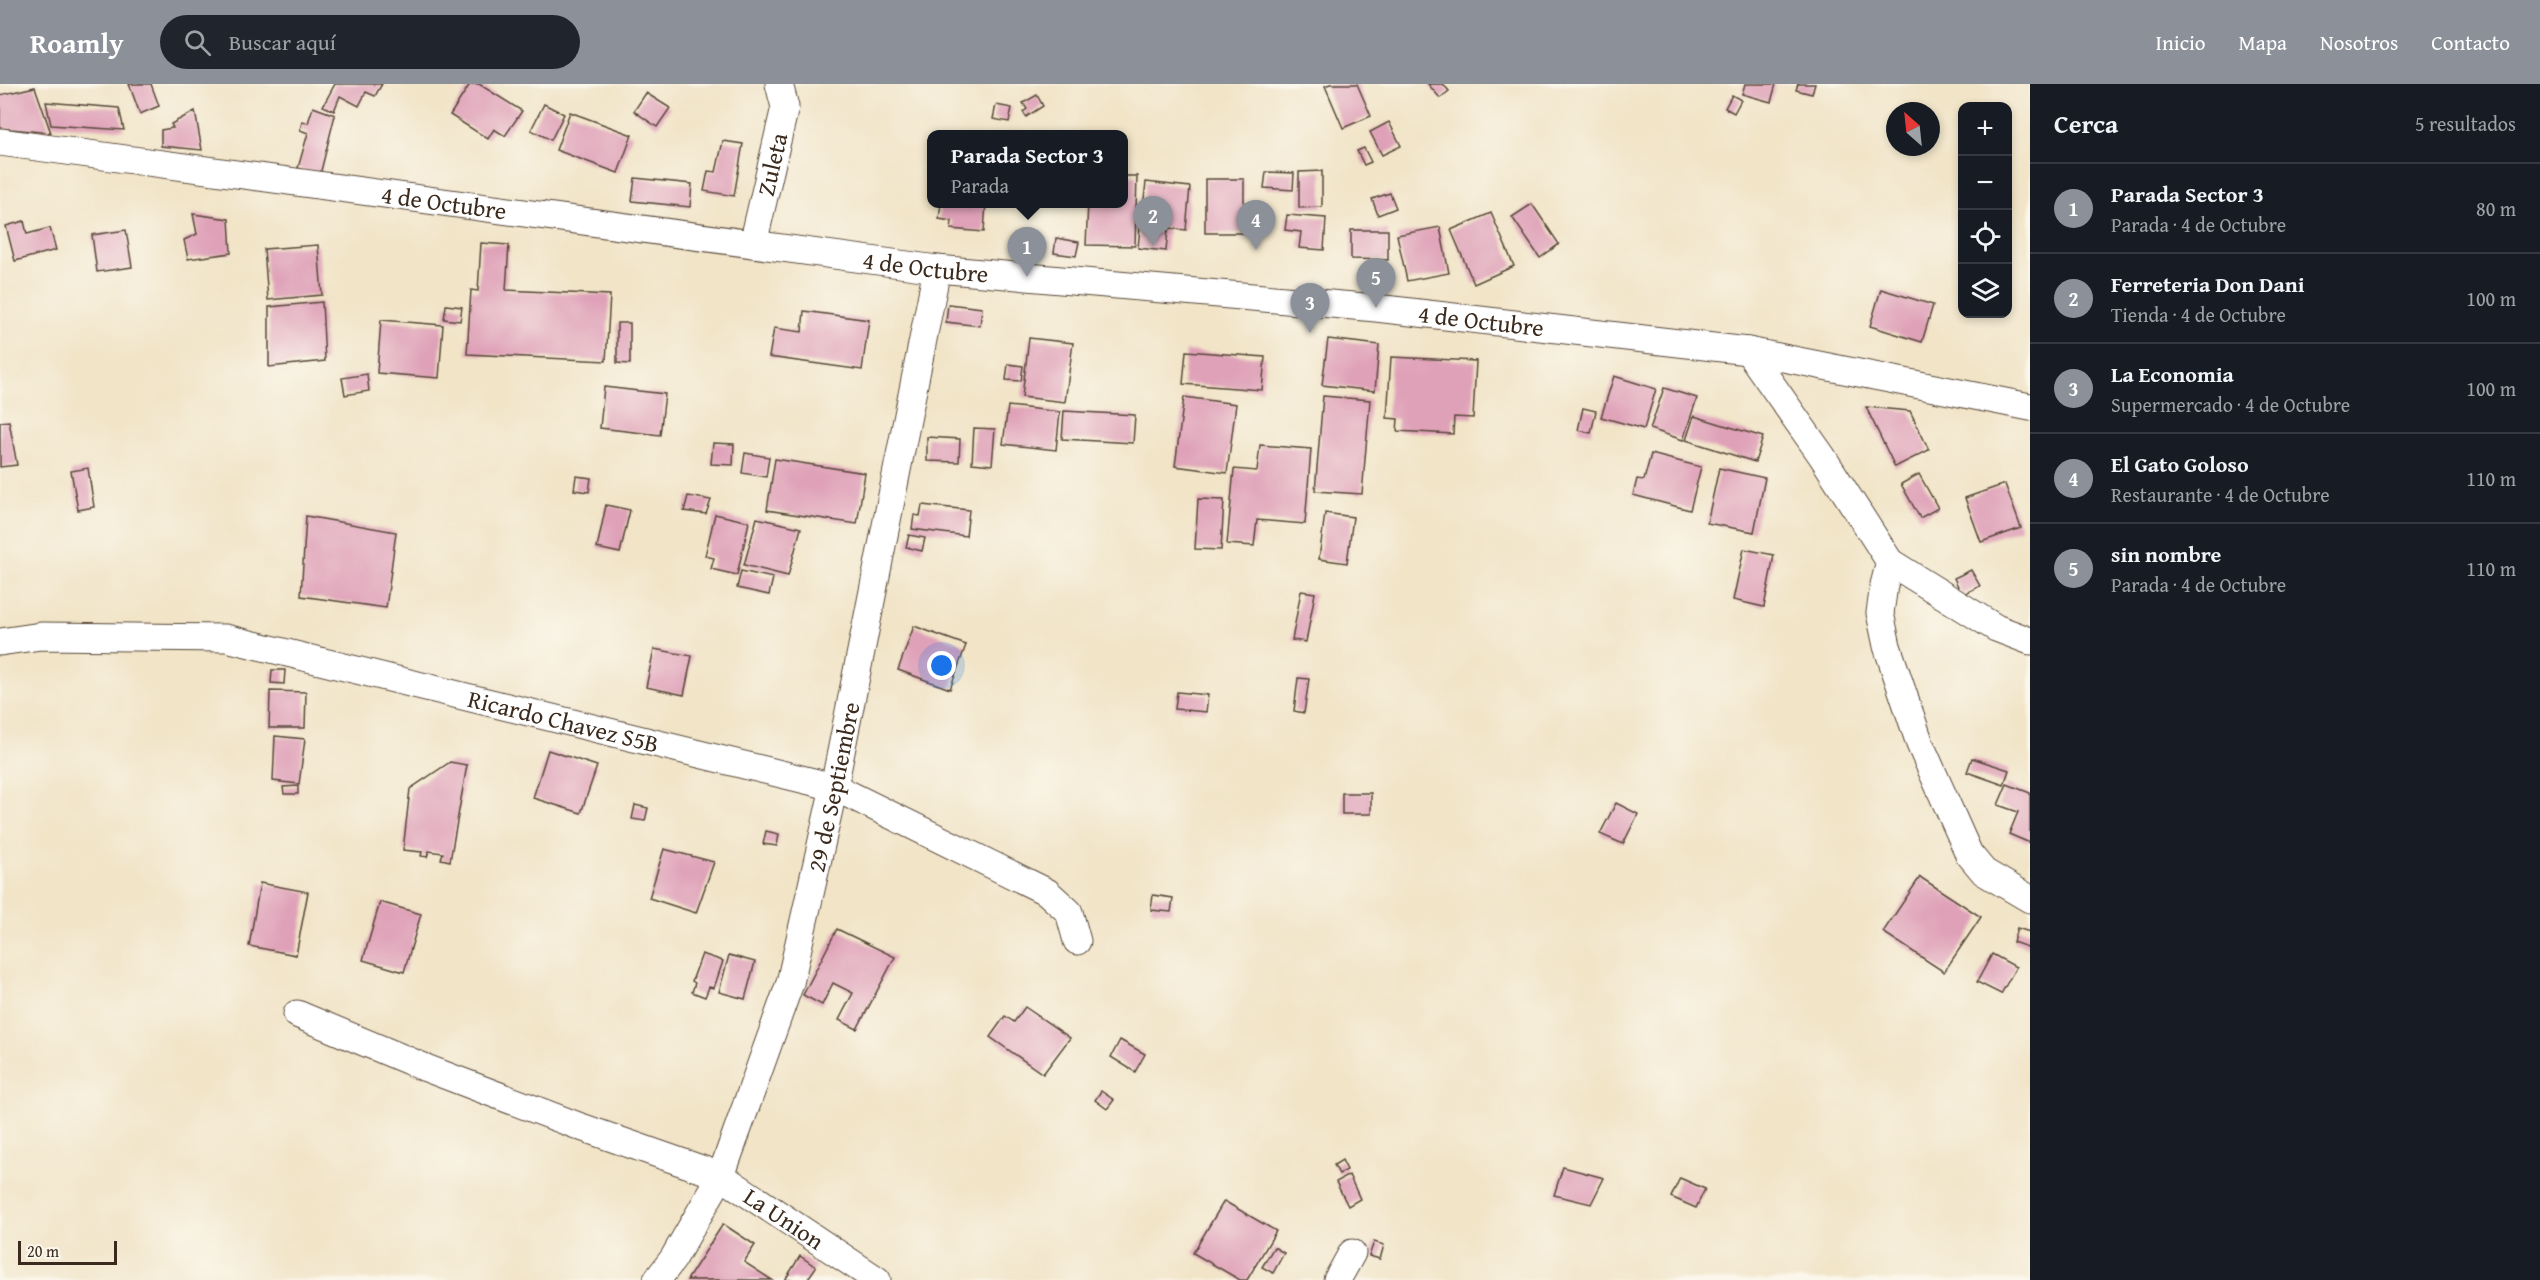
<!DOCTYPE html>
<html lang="es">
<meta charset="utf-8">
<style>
body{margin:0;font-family:"Gentium Book Plus",serif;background:#20242c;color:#f1f3f6}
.controls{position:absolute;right:18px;top:18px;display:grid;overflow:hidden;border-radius:12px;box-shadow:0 3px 9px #0003}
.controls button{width:54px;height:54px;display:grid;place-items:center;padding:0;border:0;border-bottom:2px solid #363941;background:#171b24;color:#f1f3f6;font:30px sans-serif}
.compass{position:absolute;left:1886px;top:18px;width:54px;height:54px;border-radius:50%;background:#171b24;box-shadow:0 3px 9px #0003;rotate:333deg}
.scale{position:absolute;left:18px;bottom:15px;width:99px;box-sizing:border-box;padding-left:6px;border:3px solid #3b2a1e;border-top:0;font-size:16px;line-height:21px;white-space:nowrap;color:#3b2a1e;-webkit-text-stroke:4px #fbf7ec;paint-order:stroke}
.you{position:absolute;left:942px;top:582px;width:21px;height:21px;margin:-15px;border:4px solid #fff;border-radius:50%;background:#1a73e8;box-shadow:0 0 0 9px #1a73e833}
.badge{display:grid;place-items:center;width:39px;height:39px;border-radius:50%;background:#8c9099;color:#fff;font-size:20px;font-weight:700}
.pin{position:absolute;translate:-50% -50px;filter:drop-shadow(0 2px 3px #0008)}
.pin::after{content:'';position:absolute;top:32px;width:21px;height:18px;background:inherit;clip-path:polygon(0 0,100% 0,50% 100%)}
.popup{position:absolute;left:927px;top:46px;width:201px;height:78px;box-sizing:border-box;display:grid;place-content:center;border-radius:12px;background:#171b24;filter:drop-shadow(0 2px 4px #0005);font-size:20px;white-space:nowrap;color:#9ea1a6}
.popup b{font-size:22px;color:#f1f3f6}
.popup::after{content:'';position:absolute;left:50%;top:100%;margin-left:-12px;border:12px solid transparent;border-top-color:#171b24}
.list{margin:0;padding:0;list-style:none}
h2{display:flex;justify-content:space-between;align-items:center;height:78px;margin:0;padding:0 24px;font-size:26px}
h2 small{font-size:20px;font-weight:400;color:#9ea1a6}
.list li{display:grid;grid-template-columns:39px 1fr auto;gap:18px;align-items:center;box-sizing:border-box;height:90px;padding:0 24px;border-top:2px solid #363941}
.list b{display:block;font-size:22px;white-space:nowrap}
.list p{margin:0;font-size:20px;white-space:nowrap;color:#9ea1a6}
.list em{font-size:20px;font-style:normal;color:#9ea1a6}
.icon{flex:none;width:33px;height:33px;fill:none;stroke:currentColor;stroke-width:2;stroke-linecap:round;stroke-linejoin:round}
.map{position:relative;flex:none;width:2030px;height:1196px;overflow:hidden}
header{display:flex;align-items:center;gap:36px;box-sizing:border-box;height:84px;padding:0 30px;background:#8c9099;color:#fff}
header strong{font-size:28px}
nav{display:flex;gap:33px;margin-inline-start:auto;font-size:21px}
.search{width:420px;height:54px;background:#20242c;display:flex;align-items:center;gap:15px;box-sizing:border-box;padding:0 21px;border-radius:33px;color:#9ea1a6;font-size:22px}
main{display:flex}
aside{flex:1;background:#171b24}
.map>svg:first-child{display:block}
.building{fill:#dfa1b8}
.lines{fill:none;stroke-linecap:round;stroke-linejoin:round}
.street-casing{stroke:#564637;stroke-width:29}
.street{stroke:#fff;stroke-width:27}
.labels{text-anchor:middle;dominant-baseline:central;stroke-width:4.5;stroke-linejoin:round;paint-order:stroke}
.street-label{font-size:24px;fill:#3b2a1e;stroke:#fbf7ec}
</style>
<header>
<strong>Roamly</strong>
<div class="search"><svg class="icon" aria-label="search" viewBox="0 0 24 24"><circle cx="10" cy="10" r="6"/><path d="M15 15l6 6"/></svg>Buscar aquí</div>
<nav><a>Inicio</a><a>Mapa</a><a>Nosotros</a><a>Contacto</a></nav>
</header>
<main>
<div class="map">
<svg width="2030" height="1196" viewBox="0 0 2030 1196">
<rect width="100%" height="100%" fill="#fbf7ec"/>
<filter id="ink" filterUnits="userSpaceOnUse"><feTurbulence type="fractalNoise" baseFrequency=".0167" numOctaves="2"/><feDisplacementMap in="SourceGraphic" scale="12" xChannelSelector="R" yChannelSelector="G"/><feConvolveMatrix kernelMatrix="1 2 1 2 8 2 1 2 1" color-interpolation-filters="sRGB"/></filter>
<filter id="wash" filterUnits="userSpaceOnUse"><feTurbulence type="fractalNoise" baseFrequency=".008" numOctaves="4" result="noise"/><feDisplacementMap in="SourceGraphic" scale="24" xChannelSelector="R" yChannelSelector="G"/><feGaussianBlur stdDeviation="1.35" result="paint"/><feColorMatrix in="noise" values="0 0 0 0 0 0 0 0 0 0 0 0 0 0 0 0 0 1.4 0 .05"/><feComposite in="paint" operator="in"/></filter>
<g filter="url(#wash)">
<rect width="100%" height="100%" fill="#f1e4c7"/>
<g id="blocks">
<g class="building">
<polygon points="129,0 151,0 159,22 140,30"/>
<polygon points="335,0 382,0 375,12 366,8 359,22 340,12 334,27 323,22"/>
<polygon points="470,0 479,0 522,27 505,52 494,45 488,55 450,31"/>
<polygon points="1330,0 1357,0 1371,32 1343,44 1325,2"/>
<polygon points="1428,0 1443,0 1449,7 1440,14"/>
<polygon points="1745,0 1776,0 1771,18 1742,10"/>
<polygon points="1798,0 1815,0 1812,10 1796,6"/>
<polygon points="35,3 51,49 0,44 0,11"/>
<polygon points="646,9 670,24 657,43 634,27"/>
<polygon points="1037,11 1043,22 1026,33 1023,28 1027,25 1023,19"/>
<polygon points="1732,11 1741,16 1734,29 1725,24"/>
<polygon points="46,18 119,24 124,46 51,41"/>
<polygon points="544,20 564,30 551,56 531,46"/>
<polygon points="996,21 1012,24 1009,38 993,35"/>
<polygon points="313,23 335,31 320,91 298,84 308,49 300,46 302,38 308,39"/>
<polygon points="195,27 202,66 161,62 161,46 173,44 171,40"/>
<polygon points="570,28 632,51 618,89 556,66"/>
<polygon points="1389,38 1401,62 1382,71 1370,48"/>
<polygon points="723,57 743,60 734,112 704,107 708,87 716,88"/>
<polygon points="1364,64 1371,78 1364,81 1357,67"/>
<polygon points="1322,87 1322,123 1299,124 1299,88"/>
<polygon points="1266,88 1294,89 1293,106 1264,104"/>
<polygon points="1123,92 1137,92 1135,162 1086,161 1088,119 1123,119"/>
<polygon points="635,94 692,100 690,123 632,117"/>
<polygon points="1205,95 1244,95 1244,123 1265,123 1264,144 1243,143 1243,149 1205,149"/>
<polygon points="1146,98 1190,103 1186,146 1141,141"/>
<polygon points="1390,109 1396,124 1378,131 1372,115"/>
<polygon points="941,119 986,119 984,148 951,145 952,137 939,135"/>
<polygon points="1532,120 1559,160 1540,174 1512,133"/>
<polygon points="1491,129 1514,182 1474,200 1451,146"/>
<polygon points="193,130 229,135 231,169 188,175 184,156 197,150"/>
<polygon points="1287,131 1326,134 1324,166 1299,164 1301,148 1285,146"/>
<polygon points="24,137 27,150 50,144 56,166 15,177 6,142"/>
<polygon points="1140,143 1168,146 1166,167 1138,164"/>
<polygon points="1440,143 1449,189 1407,197 1397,151"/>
<polygon points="126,146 132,183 97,188 92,151"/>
<polygon points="1351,146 1388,146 1388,176 1351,175"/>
<polygon points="1056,154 1079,158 1076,172 1054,169"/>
<polygon points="481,159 509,161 506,206 610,211 606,277 467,270 471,206 478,207"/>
<polygon points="318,161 322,211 268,216 264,165"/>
<polygon points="1881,205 1933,221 1922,258 1870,242"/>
<polygon points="322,218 325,277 269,283 269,223"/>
<polygon points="948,220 982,224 980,242 946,238"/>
<polygon points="446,221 462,223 460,237 444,235"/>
<polygon points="804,227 869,236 862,286 769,273 774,244 802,248"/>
<polygon points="381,236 443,241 439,294 377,289"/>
<polygon points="617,239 630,239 630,280 617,279"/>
<polygon points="1029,254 1073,259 1065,318 1022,313"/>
<polygon points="1328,255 1379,261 1375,307 1322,301"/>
<polygon points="1186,267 1265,273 1262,306 1183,300"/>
<polygon points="1391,273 1476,277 1473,334 1454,333 1453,350 1397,347 1398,335 1387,334"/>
<polygon points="1008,280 1023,282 1021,297 1006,296"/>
<polygon points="367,290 369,307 345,311 342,294"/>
<polygon points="1614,292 1656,305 1644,345 1601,333"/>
<polygon points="604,303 665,310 660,351 600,344"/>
<polygon points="1664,304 1697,314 1683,356 1650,345"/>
<polygon points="1323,312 1370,316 1362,410 1315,407"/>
<polygon points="1184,313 1236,320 1227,389 1175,382"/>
<polygon points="1008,322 1060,328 1056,366 1003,360"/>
<polygon points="1866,323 1910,327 1929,366 1895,383"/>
<polygon points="1583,324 1596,327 1591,349 1578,346"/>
<polygon points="1064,327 1135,331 1133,359 1062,355"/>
<polygon points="1694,332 1763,353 1755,378 1686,356"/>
<polygon points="9,337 17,381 0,383 0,338"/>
<polygon points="974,344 995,345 992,381 972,379"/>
<polygon points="927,353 960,355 959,378 927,377"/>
<polygon points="713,359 734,360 733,381 711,380"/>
<polygon points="1260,361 1311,365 1305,440 1257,436 1254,462 1227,460 1234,385 1257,387"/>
<polygon points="745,369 769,373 766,393 742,389"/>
<polygon points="1651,370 1701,383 1690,426 1633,411 1637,395 1644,396"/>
<polygon points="775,375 865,389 857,440 767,426"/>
<polygon points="88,384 94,423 78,426 71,387"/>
<polygon points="1719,384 1765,394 1754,448 1707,439"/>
<polygon points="1919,390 1938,424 1920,434 1901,400"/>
<polygon points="576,392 591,394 589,408 574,406"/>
<polygon points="2005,400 2021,444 1981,458 1965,414"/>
<polygon points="688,412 711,416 706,430 684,427"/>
<polygon points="1198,415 1224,416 1221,466 1195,465"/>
<polygon points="606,421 630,426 620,469 597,464"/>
<polygon points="922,421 969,426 966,452 912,445 914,431 920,432"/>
<polygon points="1325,429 1353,433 1347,479 1319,475"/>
<polygon points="715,430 749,438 737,491 711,485 714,474 705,472"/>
<polygon points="306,432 396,448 386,524 301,512"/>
<polygon points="757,434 801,444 788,492 744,481"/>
<polygon points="909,451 925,454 922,467 906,463"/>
<polygon points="1744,465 1774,471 1764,523 1733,516"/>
<polygon points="1971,486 1980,502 1962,511 1954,494"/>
<polygon points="741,487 773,494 769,511 737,504"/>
<polygon points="1301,507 1315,509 1306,558 1292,556"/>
<polygon points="914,542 966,561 950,605 898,586"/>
<polygon points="654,565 692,572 684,611 646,603"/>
<polygon points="272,586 285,586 284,600 271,599"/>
<polygon points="1298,594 1309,595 1304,629 1294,627"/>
<polygon points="270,607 306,608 305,644 269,644"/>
<polygon points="1177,608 1208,611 1206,628 1175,625"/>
<polygon points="275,652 305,655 299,700 273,697"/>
<polygon points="548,666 597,682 581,729 533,714"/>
<polygon points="1972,674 2009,686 2004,701 1967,688"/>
<polygon points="450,678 467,681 450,777 441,775 443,769 429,767 427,773 421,772 422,768 403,766 410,705"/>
<polygon points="2007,700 2030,709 2030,759 2009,750 2018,728 1998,721"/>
<polygon points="298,702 298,710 284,710 283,703"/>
<rect x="1342" y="709" width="29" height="21"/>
<polygon points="1616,719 1638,730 1623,760 1600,750"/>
<polygon points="635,721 648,724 645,737 632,735"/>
<polygon points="766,747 779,750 777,762 763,760"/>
<polygon points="664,765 714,778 696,829 649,814"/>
<polygon points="1920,793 1981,833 1944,888 1883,848"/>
<polygon points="260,799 308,808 296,871 249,862"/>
<polygon points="1153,811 1173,814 1171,828 1151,826"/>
<polygon points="380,818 421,830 404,888 363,876"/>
<polygon points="2017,844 2030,848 2030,864 2013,858"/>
<polygon points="837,845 895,873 857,945 839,936 853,909 833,899 822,921 803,911"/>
<polygon points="702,870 723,877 714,904 709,903 705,913 692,908 695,899 692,897"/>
<polygon points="1992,870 2016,883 2001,910 1977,898"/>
<polygon points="729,871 755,878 745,915 719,908"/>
<polygon points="1025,923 1070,954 1043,990 990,953 1005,932 1014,938"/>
<polygon points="1120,956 1145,970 1135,988 1111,973"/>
<polygon points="1101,1007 1114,1016 1107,1025 1095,1016"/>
<polygon points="1342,1076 1347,1086 1339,1090 1334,1081"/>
<polygon points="1563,1083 1604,1094 1591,1120 1554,1111"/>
<polygon points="1349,1091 1360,1115 1348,1122 1336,1098"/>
<polygon points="1680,1094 1705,1105 1696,1124 1671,1113"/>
<polygon points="1224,1117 1276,1147 1247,1196 1240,1196 1193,1169"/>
<polygon points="723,1140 755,1161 744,1178 772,1196 687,1196"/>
<polygon points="1374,1158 1384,1161 1380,1175 1369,1172"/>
<polygon points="1274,1163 1284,1169 1273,1189 1262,1183"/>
<polygon points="800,1172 816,1183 807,1196 785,1196"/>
</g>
</g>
</g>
<g filter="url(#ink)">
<use href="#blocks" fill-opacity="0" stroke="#564637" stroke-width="1.5"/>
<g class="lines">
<g class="street-casing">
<g id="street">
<path id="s1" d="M0 58 937 185 1376 224 1748 267 2030 323"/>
<path id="s2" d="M753 160 785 23 779 0"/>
<polyline points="1748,267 1822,372 1890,478 1884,501 1880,529 1887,562 1920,660 1969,770 1984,788 2030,815"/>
<polyline points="1890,478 1996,544 2030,557"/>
<path id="s3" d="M0 558 41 552 226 554 834 703 1047 808 1069 828 1077 857"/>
<path id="s4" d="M297 930 426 984 581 1043 721 1092 877 1196"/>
<path id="s5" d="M657 1196 673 1175 721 1092 790 899 834 703 937 185"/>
<polyline points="1337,1196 1352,1169"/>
</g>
</g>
<use href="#street" class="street"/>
</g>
</g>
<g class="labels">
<g class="street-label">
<text stroke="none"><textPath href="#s2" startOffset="82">Zuleta</textPath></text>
<text stroke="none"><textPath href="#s1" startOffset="448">4 de Octubre</textPath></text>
<text stroke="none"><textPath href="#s1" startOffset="934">4 de Octubre</textPath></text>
<text stroke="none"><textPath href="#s1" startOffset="1492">4 de Octubre</textPath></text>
<text stroke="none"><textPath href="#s3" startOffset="574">Ricardo Chavez S5B</textPath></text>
<text stroke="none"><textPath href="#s5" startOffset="528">29 de Septiembre</textPath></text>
<text stroke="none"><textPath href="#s4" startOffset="530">La Union</textPath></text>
</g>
</g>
</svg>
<div class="controls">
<button>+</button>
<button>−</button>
<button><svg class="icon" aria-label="locate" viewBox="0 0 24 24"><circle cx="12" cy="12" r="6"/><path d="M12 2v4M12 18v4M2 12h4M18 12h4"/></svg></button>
<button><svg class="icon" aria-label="layers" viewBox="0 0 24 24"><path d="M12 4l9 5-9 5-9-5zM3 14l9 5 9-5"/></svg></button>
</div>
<svg class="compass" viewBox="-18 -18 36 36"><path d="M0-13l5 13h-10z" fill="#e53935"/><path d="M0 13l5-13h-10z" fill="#9ea1a6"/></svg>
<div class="scale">20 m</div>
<div class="you"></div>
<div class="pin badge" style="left:1027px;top:193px">1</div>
<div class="popup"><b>Parada Sector 3</b>Parada</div>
<div class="pin badge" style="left:1153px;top:162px">2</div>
<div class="pin badge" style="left:1310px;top:249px">3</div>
<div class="pin badge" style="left:1256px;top:166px">4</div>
<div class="pin badge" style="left:1376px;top:224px">5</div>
</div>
<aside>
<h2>Cerca<small>5 resultados</small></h2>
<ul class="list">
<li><span class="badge">1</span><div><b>Parada Sector 3</b><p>Parada · 4 de Octubre</p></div><em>80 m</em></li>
<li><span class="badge">2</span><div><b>Ferreteria Don Dani</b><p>Tienda · 4 de Octubre</p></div><em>100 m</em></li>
<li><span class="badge">3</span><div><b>La Economia</b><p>Supermercado · 4 de Octubre</p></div><em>100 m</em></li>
<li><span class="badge">4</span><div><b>El Gato Goloso</b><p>Restaurante · 4 de Octubre</p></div><em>110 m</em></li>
<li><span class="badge">5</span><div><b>sin nombre</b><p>Parada · 4 de Octubre</p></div><em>110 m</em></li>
</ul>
</aside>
</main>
